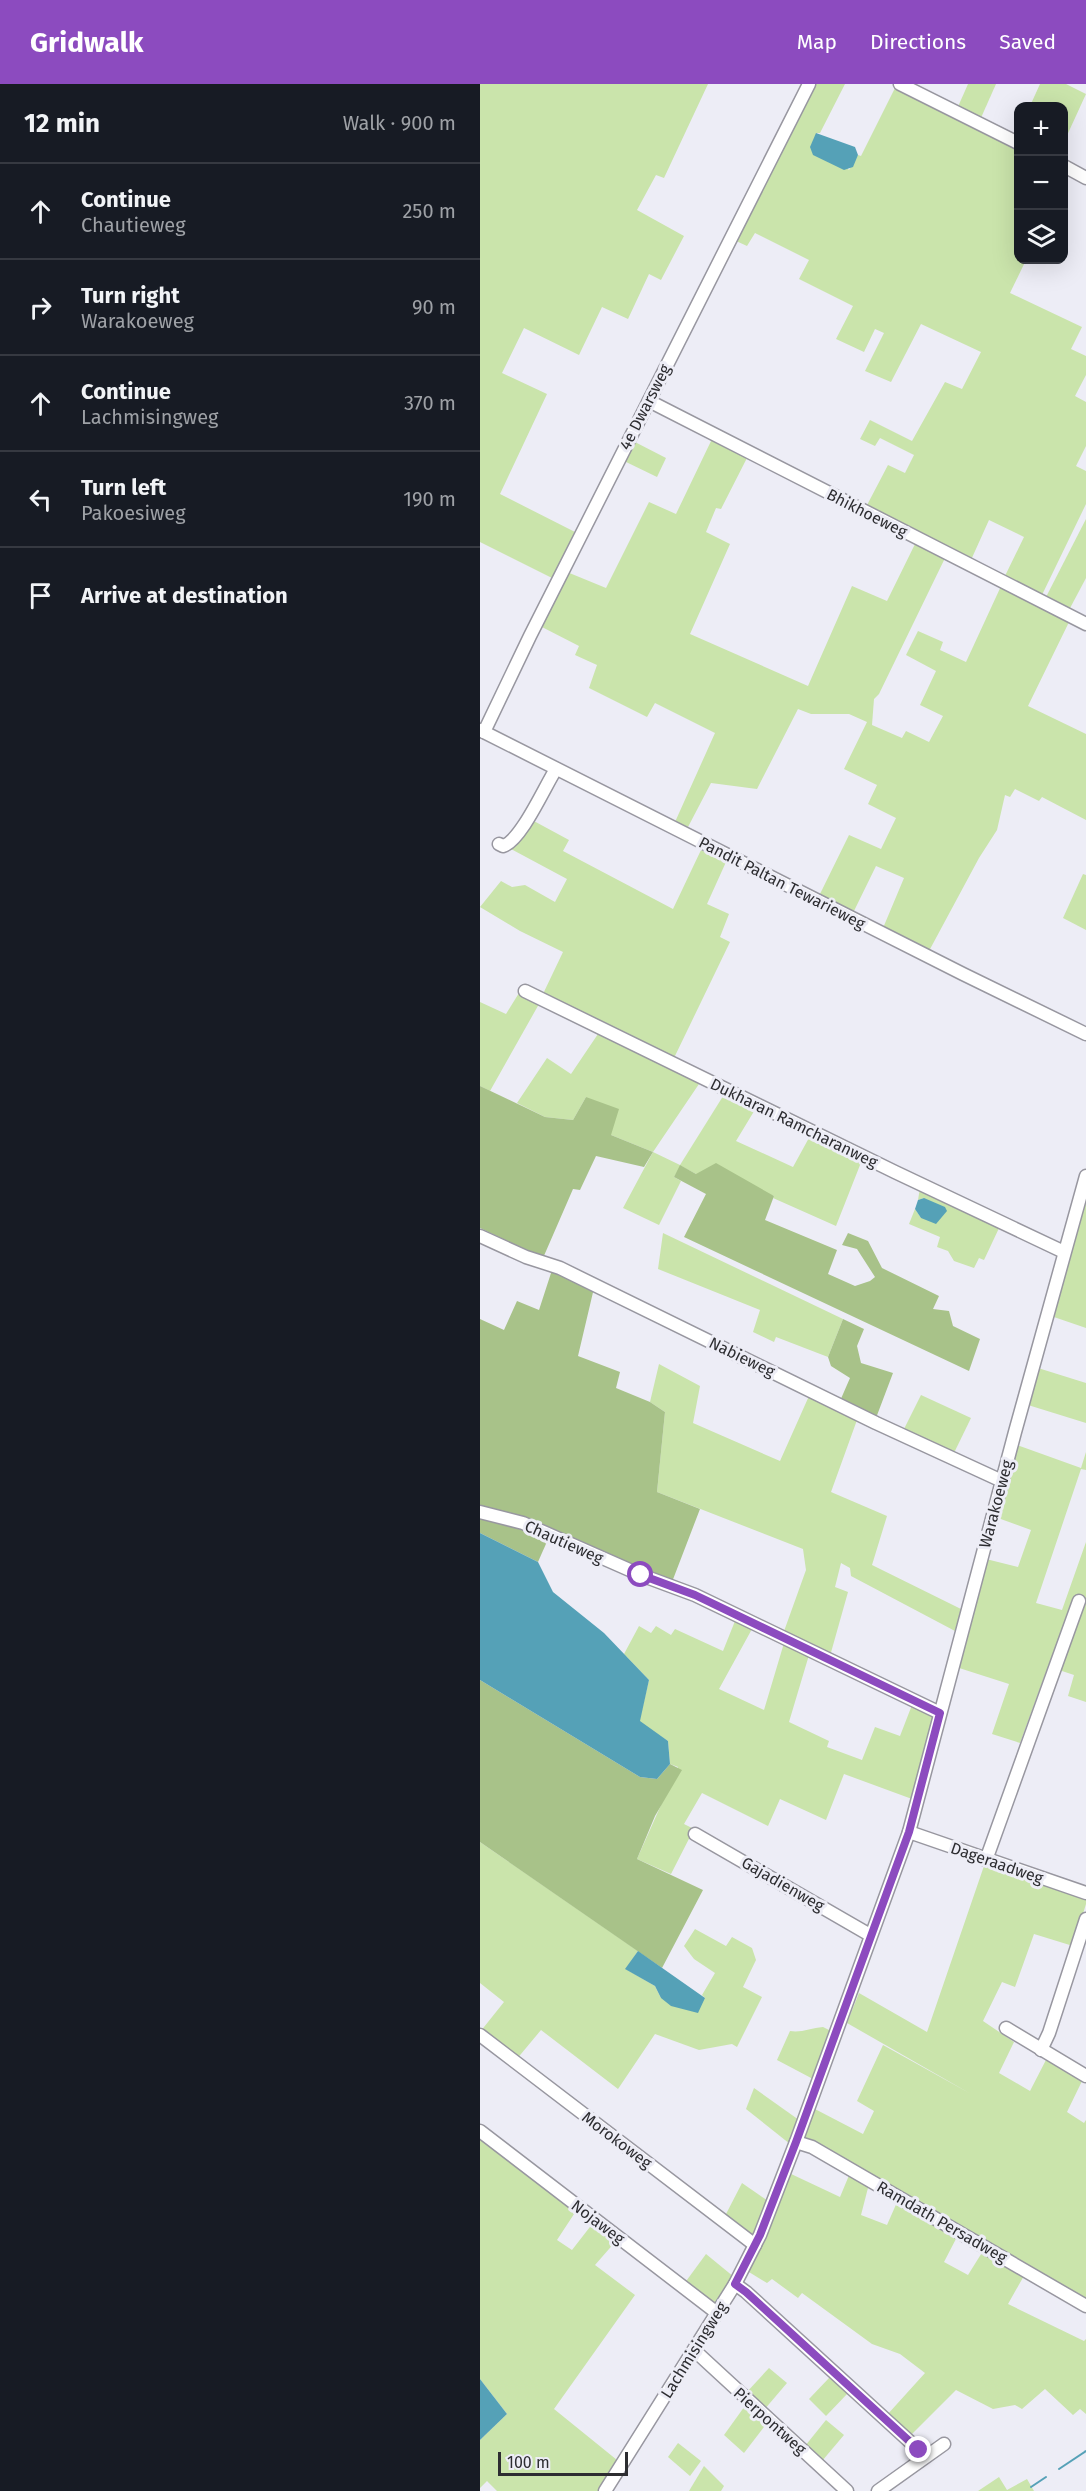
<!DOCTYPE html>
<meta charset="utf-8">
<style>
body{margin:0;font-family:"Fira Sans",sans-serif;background:#20242c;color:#f1f3f6}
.controls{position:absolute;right:18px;top:18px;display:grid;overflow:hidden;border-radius:12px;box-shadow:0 6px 24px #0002}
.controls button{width:54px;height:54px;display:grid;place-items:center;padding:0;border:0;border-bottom:2px solid #363941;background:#171b24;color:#f1f3f6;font:30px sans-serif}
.scale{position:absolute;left:18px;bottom:15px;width:130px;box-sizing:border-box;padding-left:6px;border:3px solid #2d2d31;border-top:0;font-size:16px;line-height:21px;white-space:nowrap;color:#2d2d31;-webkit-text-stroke:4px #ededf6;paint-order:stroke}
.stop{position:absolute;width:18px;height:18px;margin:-14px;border:4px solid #8c4bbf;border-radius:50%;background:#fff}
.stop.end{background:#8c4bbf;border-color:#fff;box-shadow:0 2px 6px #0008}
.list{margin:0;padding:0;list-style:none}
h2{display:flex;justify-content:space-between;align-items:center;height:78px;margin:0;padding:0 24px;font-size:26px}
h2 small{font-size:20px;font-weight:400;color:#9ea1a6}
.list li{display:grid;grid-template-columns:39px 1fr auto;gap:18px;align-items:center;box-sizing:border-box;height:96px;padding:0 24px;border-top:2px solid #363941}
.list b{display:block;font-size:22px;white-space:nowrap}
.list p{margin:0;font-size:20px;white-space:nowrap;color:#9ea1a6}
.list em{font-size:20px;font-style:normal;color:#9ea1a6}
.icon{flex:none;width:33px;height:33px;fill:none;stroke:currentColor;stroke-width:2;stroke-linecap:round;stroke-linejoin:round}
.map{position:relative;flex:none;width:606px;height:2407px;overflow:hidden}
header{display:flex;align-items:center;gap:36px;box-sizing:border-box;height:84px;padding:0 30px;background:#8c4bbf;color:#fff}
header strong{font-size:28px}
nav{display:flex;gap:33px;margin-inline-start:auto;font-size:21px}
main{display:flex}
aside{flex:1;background:#171b24}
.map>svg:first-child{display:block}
.green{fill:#cae4ab}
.forest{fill:#a8c289}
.water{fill:#55a1b7}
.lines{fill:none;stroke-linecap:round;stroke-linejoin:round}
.stream{stroke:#55a1b7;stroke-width:2}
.minor-casing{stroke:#9897a0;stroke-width:15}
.minor{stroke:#fff;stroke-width:12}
.route{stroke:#8c4bbf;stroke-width:8}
.labels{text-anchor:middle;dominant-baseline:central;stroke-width:6;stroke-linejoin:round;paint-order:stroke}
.street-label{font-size:16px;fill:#2d2d31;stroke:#ededf6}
</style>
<header>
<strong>Gridwalk</strong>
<nav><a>Map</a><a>Directions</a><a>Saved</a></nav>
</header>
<main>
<aside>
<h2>12 min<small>Walk · 900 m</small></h2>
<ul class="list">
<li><svg class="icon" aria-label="ahead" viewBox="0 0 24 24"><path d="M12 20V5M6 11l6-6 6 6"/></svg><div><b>Continue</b><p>Chautieweg</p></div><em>250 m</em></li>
<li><svg class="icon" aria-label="right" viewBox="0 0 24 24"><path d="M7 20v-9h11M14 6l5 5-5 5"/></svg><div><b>Turn right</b><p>Warakoeweg</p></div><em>90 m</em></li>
<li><svg class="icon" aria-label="ahead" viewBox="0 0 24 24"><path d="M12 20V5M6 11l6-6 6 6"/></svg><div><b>Continue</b><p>Lachmisingweg</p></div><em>370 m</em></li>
<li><svg class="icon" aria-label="left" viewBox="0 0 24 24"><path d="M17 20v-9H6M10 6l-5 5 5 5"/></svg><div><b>Turn left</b><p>Pakoesiweg</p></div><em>190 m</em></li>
<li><svg class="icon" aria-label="arrive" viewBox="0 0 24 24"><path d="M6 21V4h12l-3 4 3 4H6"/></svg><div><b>Arrive at destination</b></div></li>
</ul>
</aside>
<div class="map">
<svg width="606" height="2407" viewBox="0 0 606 2407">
<rect width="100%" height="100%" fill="#ededf6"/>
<g class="green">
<polygon points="0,0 228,0 184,94 176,91 157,126 204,152 181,196 169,190 148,235 122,223 99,271 44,244 22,289 67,310 20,410 97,449 74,495 0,458"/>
<polygon points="333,0 365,0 340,49 336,49 369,86 378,71 381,72 416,2 538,64 538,176 546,176 530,209 602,243 591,265 606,272 606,291 595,312 606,318 606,362 596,382 606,387 606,420 561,513 524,494 544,453 509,436 491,476 386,423 408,381 425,389 434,371 400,354 395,362 380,355 390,336 432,357 465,298 482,305 501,268 441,240 411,298 385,287 404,249 395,245 384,268 356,255 373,222 319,195 329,176 275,149 267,162 254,156"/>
<polygon points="488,0 516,0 500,36 477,25"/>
<polygon points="560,0 586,0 606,10 584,58 584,22 550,22"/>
<polygon points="232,355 268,372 241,425 236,424 226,448 250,460 210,550 328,602 372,502 407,517 436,458 466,472 399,610 394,615 392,641 422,654 426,647 449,658 463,632 440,621 456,587 426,571 438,547 463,558 460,566 486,578 522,500 590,536 548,622 606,650 606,736 562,713 559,717 535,705 530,713 525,711 517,746 499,774 449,867 403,844 424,794 396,782 373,829 339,812 369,751 401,765 416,734 388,720 397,701 364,685 387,638 369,630 331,630 318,625 277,705 231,699 208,743 195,738 235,649 175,619 167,633 109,604 117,581 95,571 99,562 60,542 87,488 126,504 169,418 196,430"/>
<polygon points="153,357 186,374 177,393 144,377"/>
<polygon points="606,435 606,494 589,526 565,515"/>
<polygon points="52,736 89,756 83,767 193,825 221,766 246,778 227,820 249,830 240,853 250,858 194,974 62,912 83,868 40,847 0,823 21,797 32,803 45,801 75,818 87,795 31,765"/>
<polygon points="603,790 606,791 606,846 583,834"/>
<polygon points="39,909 59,920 10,1007 0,1002 0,918 26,930"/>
<polygon points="120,947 221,997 173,1068 200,1081 245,1009 276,1024 256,1057 313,1083 330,1052 382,1076 356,1142 293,1114 294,1112 216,1090 201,1082 194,1093 201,1097 179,1141 143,1124 173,1068 131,1051 106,1013 93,1036 65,1033 37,1019 67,974 91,990"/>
<polygon points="440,1104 520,1142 504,1176 499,1174 494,1184 474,1177 468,1167 457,1163 460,1153 429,1140 435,1125 441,1134 444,1114 438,1116"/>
<polygon points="606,1108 606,1244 571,1232"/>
<polygon points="183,1149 363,1235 348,1273 296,1253 294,1258 273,1248 280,1226 178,1185"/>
<polygon points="179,1280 220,1302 213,1339 300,1377 329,1312 377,1336 351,1408 407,1432 392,1481 481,1525 475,1547 371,1492 370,1484 361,1479 355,1503 368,1508 350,1572 303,1550 326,1486 323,1465 177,1408 185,1328 170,1318"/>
<polygon points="558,1284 606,1299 606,1339 548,1321"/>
<polygon points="441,1311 491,1334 473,1371 423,1347"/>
<polygon points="537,1361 601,1384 606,1368 606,1386 601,1385 556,1519 582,1526 606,1458 606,1618 588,1612 594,1591 579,1586 577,1592 566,1588 540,1659 512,1650 529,1600 476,1583 506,1475 538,1483 551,1446 518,1434"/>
<polygon points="255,1537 272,1545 239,1605 284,1626 304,1559 329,1571 309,1638 349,1657 347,1663 382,1676 395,1643 420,1652 432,1621 455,1631 432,1715 364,1690 346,1736 300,1715 288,1742 222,1709 204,1740 214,1745 191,1790 157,1775 198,1683 190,1680 188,1657 159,1638 169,1596 144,1570 159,1542 171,1549 176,1542 191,1551 195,1545 243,1567"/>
<polygon points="0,1758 158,1867 146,1885 175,1902 181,1914 225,1914 222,1911 235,1889 214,1875 204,1862 215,1845 246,1862 252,1853 272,1864 276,1876 263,1903 282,1913 257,1963 252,1960 219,1966 175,1950 138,2005 61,1946 36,1976 0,1948 24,1918 0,1899"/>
<polygon points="505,1779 606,1813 606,1820 593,1862 554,1850 535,1903 522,1898 503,1937 534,1958 519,1989 550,2007 567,1974 603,1995 587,2028 604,2039 606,2036 606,2218 321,2056 333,2024 383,2050 394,2027 377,2017 403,1961 491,2010 367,1939 379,1909 447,1948"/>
<path d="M343 1943 351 1947 333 1995 297 1976 310 1947C321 1949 331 1944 343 1943Z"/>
<polygon points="274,2004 319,2036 310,2060 266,2025"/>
<polygon points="0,2052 96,2127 77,2156 92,2166 113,2139 136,2157 115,2181 155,2211 74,2325 137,2376 120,2407 17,2407 7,2397 0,2404 0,2356 27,2330 0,2295"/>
<polygon points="309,2089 360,2113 370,2089 389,2100 381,2131 407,2141 418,2116 478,2151 464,2178 488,2191 503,2167 545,2190 528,2220 604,2257 606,2255 606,2330 600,2325 593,2331 565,2305 542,2325 535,2321 513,2325 476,2306 430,2352 407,2331 445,2289 420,2270 392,2260 322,2209 318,2214 292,2195 287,2199 264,2185"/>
<polygon points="262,2099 288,2117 274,2152 272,2153 245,2132"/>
<polygon points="226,2170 254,2193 237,2221 204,2200"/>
<polygon points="289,2284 307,2299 284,2326 266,2309"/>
<polygon points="350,2293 368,2309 346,2332 329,2315"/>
<polygon points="267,2319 287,2339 264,2369 244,2351"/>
<polygon points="346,2336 364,2351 342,2377 325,2362"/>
<polygon points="198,2359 221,2377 210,2392 188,2373"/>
<polygon points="224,2382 244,2402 241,2407 209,2407"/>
<polygon points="519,2393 527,2406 547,2395 554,2407 498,2407"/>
</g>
<g class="forest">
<polygon points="0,1002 65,1033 93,1036 106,1013 139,1025 131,1051 173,1068 164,1083 116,1072 100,1106 93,1105 63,1174 0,1144"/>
<polygon points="236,1079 294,1112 285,1136 357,1166 348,1190 375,1202 390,1197 395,1193 377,1165 362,1161 368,1149 388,1157 402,1184 459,1212 453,1225 469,1227 473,1242 500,1255 489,1287 204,1153 226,1110 194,1093 200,1081 216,1090"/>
<polygon points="72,1186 114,1204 98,1272 140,1288 136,1304 170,1318 185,1328 177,1408 220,1425 192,1498 0,1424 0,1235 24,1246 37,1217 59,1226"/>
<polygon points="363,1235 384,1245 377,1262 381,1279 413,1289 396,1334 360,1317 370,1294 351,1282 348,1273"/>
<polygon points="0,1431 69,1453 58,1478 0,1449"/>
<polygon points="0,1596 160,1693 177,1695 190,1680 202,1686 175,1732 157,1775 223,1806 182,1884 0,1758"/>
</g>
<g class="water">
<polygon points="336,49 375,63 378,71 373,83 364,86 333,71 330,63"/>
<polygon points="444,1114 465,1123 467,1127 456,1140 441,1134 435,1125 438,1116"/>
<polygon points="0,1449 58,1478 73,1508 124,1549 169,1596 160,1637 188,1657 190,1680 177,1695 160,1693 0,1596"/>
<polygon points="158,1867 225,1914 218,1929 191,1922 181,1914 175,1902 145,1885"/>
<polygon points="0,2295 27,2330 0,2356"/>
</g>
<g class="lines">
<g class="stream">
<polyline points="579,2385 606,2367"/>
<polyline points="551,2403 566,2393"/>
</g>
<g class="minor-casing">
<g id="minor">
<polyline points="420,0 538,59"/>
<polyline points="584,82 606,94"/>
<polyline points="169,317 606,540"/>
<polyline points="0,646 483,890 606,950"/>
<polyline points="4,648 50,552 329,0"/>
<path d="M19 760 23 762C41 757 65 702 76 685"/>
<polyline points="45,907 415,1088 584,1168"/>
<polyline points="0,1152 46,1173 80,1184 396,1339 522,1397"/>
<polyline points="0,1428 43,1439 161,1491 215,1511 460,1629"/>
<polyline points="429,1748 606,1809"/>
<polyline points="215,1750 390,1851"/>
<polyline points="506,1776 599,1517"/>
<polyline points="526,1944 606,1992"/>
<polyline points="0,1951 275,2161"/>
<polyline points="561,1966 569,1949 606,1835"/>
<polyline points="0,2047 237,2229"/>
<polyline points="316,2058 332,2063 606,2222"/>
<polyline points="255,2200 266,2208 439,2366 443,2374"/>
<polyline points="214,2266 367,2407"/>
<polyline points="125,2407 255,2200 280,2151 316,2058 429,1748 535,1348 606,1092"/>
<polyline points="398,2407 464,2360"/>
</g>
</g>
<use href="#minor" class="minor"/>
</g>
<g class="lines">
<polyline class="route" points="161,1491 215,1511 460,1629 429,1748 316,2058 280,2151 255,2200 266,2208 439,2366"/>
</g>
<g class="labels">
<g class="street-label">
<text transform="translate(165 323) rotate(-63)">4e Dwarsweg</text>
<text transform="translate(387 429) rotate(27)">Bhikhoeweg</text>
<text transform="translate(302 799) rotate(27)">Pandit Paltan Tewarieweg</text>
<text transform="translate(314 1039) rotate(26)">Dukharan Ramcharanweg</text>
<text transform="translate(262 1273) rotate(26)">Nabieweg</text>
<text transform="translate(516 1420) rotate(-75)">Warakoeweg</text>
<text transform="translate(84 1458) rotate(24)">Chautieweg</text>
<text transform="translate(517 1779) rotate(19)">Dageraadweg</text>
<text transform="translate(303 1800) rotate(30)">Gajadienweg</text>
<text transform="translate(137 2056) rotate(37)">Morokoweg</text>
<text transform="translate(118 2138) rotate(37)">Nojaweg</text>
<text transform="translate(462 2138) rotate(30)">Ramdath Persadweg</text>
<text transform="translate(214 2266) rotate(-58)">Lachmisingweg</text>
<text transform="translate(290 2337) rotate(42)">Pierpontweg</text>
</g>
</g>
</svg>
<div class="controls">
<button>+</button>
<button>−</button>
<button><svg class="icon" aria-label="layers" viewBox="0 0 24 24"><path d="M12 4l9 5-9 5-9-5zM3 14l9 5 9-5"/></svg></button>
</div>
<div class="scale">100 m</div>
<div class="stop" style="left:161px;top:1491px"></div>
<div class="stop end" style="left:439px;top:2366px"></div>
</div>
</main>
